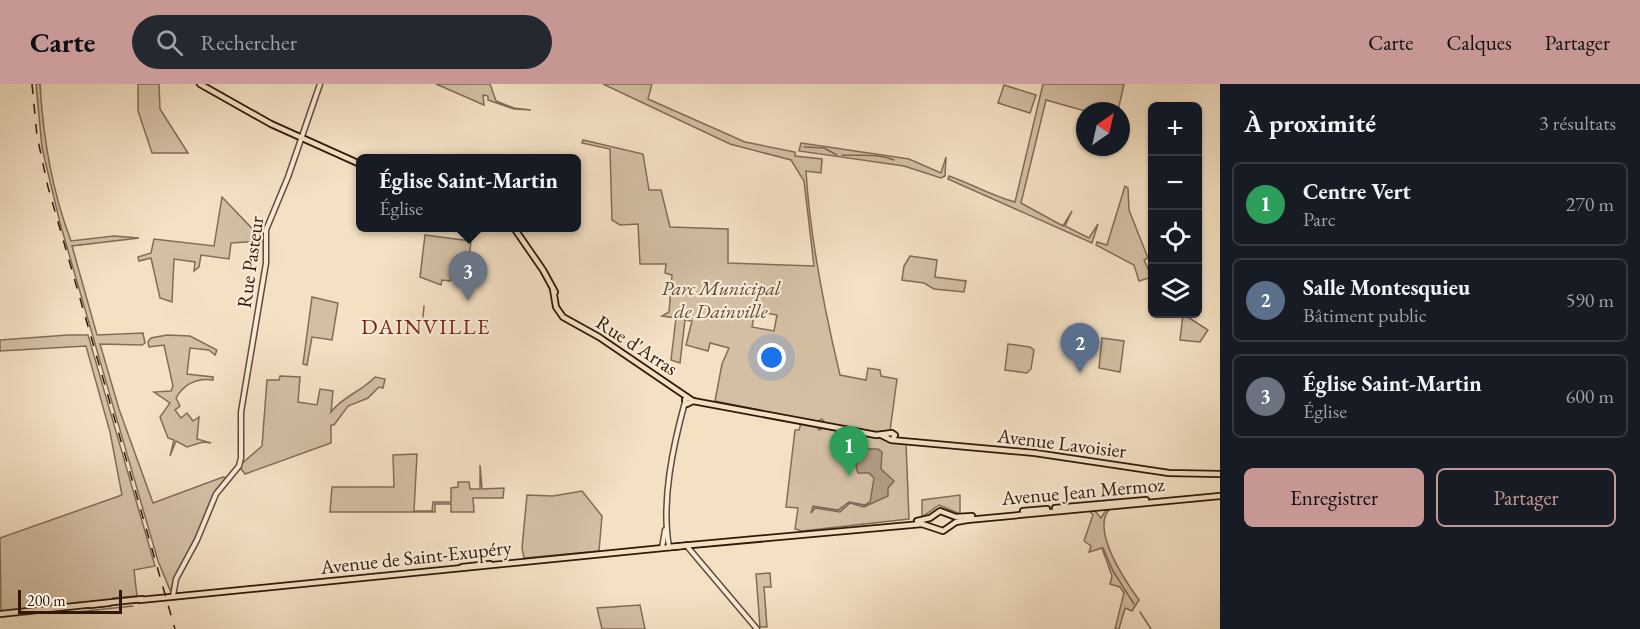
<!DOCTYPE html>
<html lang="fr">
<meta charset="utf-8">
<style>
body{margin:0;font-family:"EB Garamond",serif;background:#242831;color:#f1f3f6}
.controls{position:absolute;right:18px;top:18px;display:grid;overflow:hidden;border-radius:9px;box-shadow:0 2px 4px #0004}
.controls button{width:54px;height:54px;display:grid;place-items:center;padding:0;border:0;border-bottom:2px solid #363941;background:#171b24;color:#f1f3f6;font:30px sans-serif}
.compass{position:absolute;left:1076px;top:18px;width:54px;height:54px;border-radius:50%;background:#171b24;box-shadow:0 2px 4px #0004;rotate:34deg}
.scale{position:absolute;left:18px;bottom:15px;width:104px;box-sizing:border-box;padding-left:6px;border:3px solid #30190a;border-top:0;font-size:16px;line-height:21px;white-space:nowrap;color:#30190a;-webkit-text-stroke:4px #f8ecd9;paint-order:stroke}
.you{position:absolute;left:772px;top:274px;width:21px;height:21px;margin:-15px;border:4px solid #fff;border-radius:50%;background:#1a73e8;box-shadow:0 0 0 9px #1a73e833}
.badge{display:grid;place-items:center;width:39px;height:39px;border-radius:50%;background:#c59692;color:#fff;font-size:20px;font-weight:700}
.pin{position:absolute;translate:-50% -50px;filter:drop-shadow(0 2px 3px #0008)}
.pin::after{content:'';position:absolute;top:32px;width:21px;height:18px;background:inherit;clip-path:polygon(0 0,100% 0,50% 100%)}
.popup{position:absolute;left:356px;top:70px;width:225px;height:78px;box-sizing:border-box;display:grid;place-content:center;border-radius:9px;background:#171b24;filter:drop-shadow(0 2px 4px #0005);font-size:20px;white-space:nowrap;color:#9ea1a6}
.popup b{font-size:22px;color:#f1f3f6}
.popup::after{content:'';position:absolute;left:50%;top:100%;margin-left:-12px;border:12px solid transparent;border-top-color:#171b24}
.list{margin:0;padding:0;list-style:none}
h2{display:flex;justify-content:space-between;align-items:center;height:78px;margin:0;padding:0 24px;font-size:26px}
h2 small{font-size:20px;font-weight:400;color:#9ea1a6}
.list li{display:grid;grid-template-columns:39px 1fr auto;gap:18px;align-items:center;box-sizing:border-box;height:84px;margin:0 12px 12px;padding:0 12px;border:2px solid #363941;border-radius:9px}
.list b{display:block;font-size:22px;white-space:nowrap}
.list p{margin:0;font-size:20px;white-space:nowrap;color:#9ea1a6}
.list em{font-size:20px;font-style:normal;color:#9ea1a6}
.actions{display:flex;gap:12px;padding:18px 24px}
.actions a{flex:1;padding:14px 0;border:2px solid #c59692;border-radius:9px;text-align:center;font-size:21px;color:#c59692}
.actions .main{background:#c59692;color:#111}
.icon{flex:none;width:33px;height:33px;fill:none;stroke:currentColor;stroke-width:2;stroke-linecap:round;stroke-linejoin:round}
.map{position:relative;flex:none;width:1220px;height:545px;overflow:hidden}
header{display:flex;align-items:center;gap:36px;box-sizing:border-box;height:84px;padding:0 30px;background:#c59692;color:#111}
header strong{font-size:28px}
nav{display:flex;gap:33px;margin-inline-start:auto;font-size:21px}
.search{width:420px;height:54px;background:#242831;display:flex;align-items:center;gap:15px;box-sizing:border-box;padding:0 21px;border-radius:33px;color:#9ea1a6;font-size:22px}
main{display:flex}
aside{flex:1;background:#171b24}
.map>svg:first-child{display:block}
.green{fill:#d3bfa4;stroke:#826c57;stroke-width:1.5;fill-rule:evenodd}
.water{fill:#b19d85;stroke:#7d6854;stroke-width:1.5}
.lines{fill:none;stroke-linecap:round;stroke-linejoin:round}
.stream{stroke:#7d6854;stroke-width:1.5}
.minor-casing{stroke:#614b38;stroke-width:7}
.major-casing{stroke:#30190a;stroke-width:8}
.minor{stroke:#f8ecd9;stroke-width:4}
.major{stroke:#f4e1c4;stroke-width:4.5}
.rail{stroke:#30190a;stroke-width:1.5;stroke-dasharray:10 10;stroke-linecap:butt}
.labels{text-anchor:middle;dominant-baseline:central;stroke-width:4.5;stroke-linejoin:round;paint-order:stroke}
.street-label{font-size:20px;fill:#30190a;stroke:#f8ecd9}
.park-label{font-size:20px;font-style:italic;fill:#614b38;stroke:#f8ecd9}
.quarter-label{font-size:22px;letter-spacing:1.5px;fill:#7a1f14;stroke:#f8ecd9}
</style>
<header>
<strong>Carte</strong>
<div class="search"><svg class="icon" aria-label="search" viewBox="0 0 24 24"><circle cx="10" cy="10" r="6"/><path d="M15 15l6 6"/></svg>Rechercher</div>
<nav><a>Carte</a><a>Calques</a><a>Partager</a></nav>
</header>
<main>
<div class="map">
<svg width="1220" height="545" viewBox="0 0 1220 545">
<rect width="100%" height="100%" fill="#f4e1c4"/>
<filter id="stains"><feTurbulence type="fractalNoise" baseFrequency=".00333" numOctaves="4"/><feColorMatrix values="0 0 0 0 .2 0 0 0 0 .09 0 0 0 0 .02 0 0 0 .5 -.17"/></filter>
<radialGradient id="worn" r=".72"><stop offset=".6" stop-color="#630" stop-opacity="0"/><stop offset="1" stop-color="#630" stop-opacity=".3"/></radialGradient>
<g class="green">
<path d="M36 0H40C43 53 52 107 71 157L114 152 139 154 72 162 97 251 143 249 145 259 142 261 100 260 119 325 153 419 223 393 227 394 216 410 173 504 170 506 158 477 60 139 42 64Z"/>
<polygon points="138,0 159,0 160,25 188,69 152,69 138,27"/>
<polygon points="436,0 490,0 496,17 514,24 531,26 514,25 488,16 488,12 483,11 484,21"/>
<path d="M603 0H652L648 15 745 58 795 68V72L822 75 821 89 806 87C810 155 824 224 840 291L866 296 868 284 880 286 881 292 897 295 890 347 883 349 825 339 822 335 817 338 715 317 722 280 729 264 710 259 708 267 686 261 692 237 685 236 680 279 671 276 676 234 662 232 669 228 672 191 665 189 666 180H640L638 140 620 141 612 136 610 65 582 59 583 56 643 70 649 106H661L670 143 728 145V179L814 182 804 97 791 76 730 60ZM755 227 777 231 774 247 752 243Z"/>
<path d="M1043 0H1124L1118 27H1085L1046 16 1021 119 1063 142 1072 127 1065 142 1089 154 1098 140 1092 159 948 95 949 92C972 100 992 112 1015 118Z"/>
<polygon points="1004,1 1036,11 1030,29 998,19"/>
<polygon points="801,59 909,75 941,89 946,73 945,92 941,94 904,82 799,67"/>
<polygon points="1125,102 1128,104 1129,126 1148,174 1144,176 1150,189 1152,188 1152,193 1139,197 1134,181 1096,161 1097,158 1107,161"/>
<polygon points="222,113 264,157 231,159 229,175 201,171 199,183 194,187 195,178 174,175 172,218 160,214 151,174 139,177 138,173 151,169 154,155 214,162"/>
<polygon points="425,151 471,157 468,184 452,183 450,197 442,196 441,201 420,193"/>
<polygon points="910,172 937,176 935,193 966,197 964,208 934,205 924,199 902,196 904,182"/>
<polygon points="312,213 338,219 332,256 312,253 307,281 303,280"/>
<polygon points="1183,230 1208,246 1200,258 1180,256"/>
<polygon points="68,251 88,251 155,482 134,486 137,512 113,514 113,517 64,522 63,519 1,528 0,454 122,411 110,348 86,262 0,267 0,256"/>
<path d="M167 251 190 252 217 266 215 271 209 266 190 264 187 290 213 293V296C197 294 184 300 176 314L180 322 175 326 181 334 187 329 193 337 199 333 197 355 211 359 203 358 187 363 176 357 170 372 174 356 168 354 160 333 170 319 154 308 171 307 173 302 164 261 149 263 148 258 151 254Z"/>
<polygon points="1102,254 1124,257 1120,288 1099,284"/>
<polygon points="1008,260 1030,263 1034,266 1031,285 1027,289 1005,286"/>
<path d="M280 292 300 293 298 318 317 321 320 305 333 307 331 328C343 312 361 308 375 293L385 295 383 304 379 303 368 314 348 322 334 341H331V359L245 390 239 382 262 362 267 296H279Z"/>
<polygon points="801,339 816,341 819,346 825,343 906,359 909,435 802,447 795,445 798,424 786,423 795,346 799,346"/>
<polygon points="417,370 414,427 432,427 433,418 451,418 451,404 458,403 458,398 469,398 470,405 480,405 480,381 482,405 504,404 503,414 473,414 474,428 451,428 451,420 435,420 435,428 330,428 332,403 394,403 393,371"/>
<polygon points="582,407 602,432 599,467 524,474 522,464 527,411 553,412"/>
<polygon points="960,411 960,430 939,421 922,433 922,416"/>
<path d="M1088 425 1094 426 1101 434 1106 426H1109C1091 447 1126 498 1139 516L1132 527 1125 524 1119 545H1115L1124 509 1120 503 1110 500 1112 492 1102 464 1089 468 1091 462 1084 457 1093 431Z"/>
<polygon points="770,489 771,503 764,503 767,543 760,543 756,490"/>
<polygon points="640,521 645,545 602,545 597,524"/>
</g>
<polygon class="water" points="868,365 878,365 882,368 881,385 894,397 888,404 888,412 864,423 850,419 840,428 815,424 811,429 813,422 838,426 849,418 865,421 870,418 874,394 869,389 858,389 856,382 860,371"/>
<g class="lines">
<g class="stream">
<polyline points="804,63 824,64 837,71"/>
<path d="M842 71C860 72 877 69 894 76"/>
<polyline points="423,233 424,222"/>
<polyline points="1103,464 1113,487 1134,520"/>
<polyline points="77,528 133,522"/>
<polyline points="1140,528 1151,545"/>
<polyline points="66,529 74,528"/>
</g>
<g class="minor-casing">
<g id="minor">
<polyline points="686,461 757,545"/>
<path d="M669 463C661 417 673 362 685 318"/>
<polyline points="662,464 665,446"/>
<polyline points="173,512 176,495 197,456 216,410 239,382 241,374 241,328 266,179 266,146 288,93 320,0"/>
</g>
</g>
<g class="major-casing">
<g id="major">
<polyline points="200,0 271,40 360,80"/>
<polyline points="514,144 543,186 555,208"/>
<polyline points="553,205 556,223 563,233 599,253 693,317 876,351 892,349 895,351 893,355"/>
<polyline points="687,313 685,316 687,320 693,317"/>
<polyline points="881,351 891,356 1035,369 1169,389 1220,390"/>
<polyline points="1055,424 1146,416"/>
<polyline points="1023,427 1047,425"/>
<polyline points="917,437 930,434 940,427 956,433 972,432"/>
<polyline points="669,463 922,440 943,447 956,438 967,436 1220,412"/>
<polyline points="462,483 490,480"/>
<polyline points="140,516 683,462"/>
<polyline points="90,521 109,519"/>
<polyline points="0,530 142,515"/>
</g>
</g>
<use href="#minor" class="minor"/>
<use href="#major" class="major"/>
<polyline class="rail" points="32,0 37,52 48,103 175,545"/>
</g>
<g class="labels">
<g class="street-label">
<text transform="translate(250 178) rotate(-82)">Rue Pasteur</text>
<text transform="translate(637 261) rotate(33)">Rue d'Arras</text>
<text transform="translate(1062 359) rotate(7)">Avenue Lavoisier</text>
<text transform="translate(1083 407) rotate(-5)">Avenue Jean Mermoz</text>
<text transform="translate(416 473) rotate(-6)">Avenue de Saint-Exupéry</text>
</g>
<g class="park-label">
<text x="721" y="204">Parc Municipal<tspan x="721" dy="23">de Dainville</tspan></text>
</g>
<g class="quarter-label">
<text x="426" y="242">DAINVILLE</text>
</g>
</g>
<rect width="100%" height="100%" filter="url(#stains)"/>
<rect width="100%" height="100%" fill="url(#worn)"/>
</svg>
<div class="controls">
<button>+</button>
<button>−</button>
<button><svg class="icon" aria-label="locate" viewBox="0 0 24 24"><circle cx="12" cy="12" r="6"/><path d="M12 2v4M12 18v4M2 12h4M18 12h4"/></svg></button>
<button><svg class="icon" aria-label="layers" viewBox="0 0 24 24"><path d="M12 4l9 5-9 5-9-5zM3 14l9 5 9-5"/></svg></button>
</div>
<svg class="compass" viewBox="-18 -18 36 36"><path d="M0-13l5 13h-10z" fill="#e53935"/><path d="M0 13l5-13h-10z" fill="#9ea1a6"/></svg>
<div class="scale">200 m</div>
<div class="you"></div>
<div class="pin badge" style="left:849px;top:392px;background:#2e9e5b">1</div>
<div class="pin badge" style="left:1080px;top:289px;background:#5c6f8a">2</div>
<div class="pin badge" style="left:468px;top:217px;background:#6b7280">3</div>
<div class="popup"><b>Église Saint-Martin</b>Église</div>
</div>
<aside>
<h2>À proximité<small>3 résultats</small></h2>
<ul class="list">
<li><span class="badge" style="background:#2e9e5b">1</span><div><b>Centre Vert</b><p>Parc</p></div><em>270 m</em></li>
<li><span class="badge" style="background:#5c6f8a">2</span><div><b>Salle Montesquieu</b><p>Bâtiment public</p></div><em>590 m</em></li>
<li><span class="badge" style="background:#6b7280">3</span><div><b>Église Saint-Martin</b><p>Église</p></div><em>600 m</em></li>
</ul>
<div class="actions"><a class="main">Enregistrer</a><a>Partager</a></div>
</aside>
</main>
